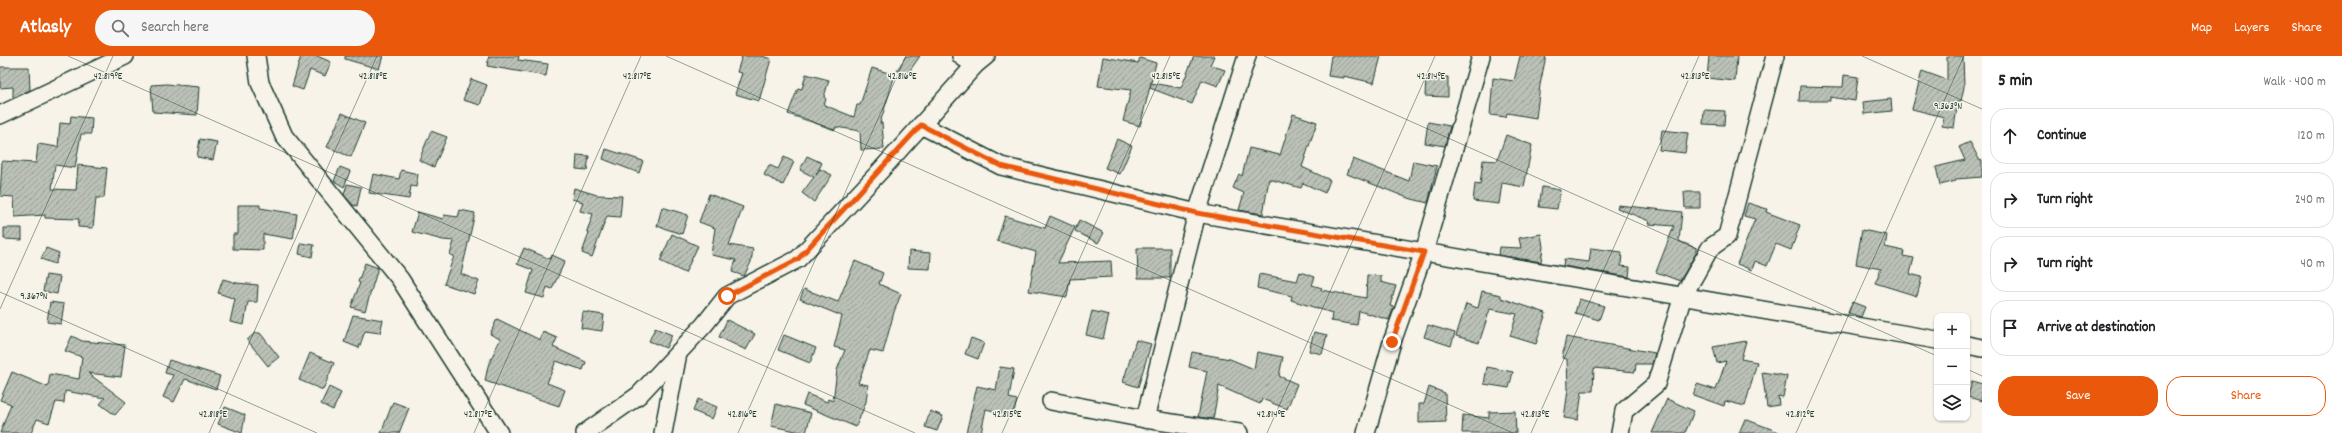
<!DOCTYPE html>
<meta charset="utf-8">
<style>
body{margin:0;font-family:Dekko,sans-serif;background:#f6f6f6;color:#202124}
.controls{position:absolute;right:12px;bottom:12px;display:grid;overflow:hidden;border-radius:8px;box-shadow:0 1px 3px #0004}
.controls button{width:36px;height:36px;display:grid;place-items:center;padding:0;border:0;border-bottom:1px solid #e0e0e0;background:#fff;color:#202124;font:20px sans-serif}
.stop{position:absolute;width:12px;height:12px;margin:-9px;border:3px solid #ea580c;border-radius:50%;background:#fff}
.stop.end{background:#ea580c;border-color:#fff;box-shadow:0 1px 4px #0008}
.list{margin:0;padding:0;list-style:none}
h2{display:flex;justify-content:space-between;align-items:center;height:52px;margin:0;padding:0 16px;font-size:17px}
h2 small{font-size:13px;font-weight:400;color:#757577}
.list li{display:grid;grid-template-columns:26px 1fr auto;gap:12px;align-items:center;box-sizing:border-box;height:56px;margin:0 8px 8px;padding:0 8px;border:1px solid #e0e0e0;border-radius:16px}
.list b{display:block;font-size:15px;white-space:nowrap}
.list em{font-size:13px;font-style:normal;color:#757577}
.actions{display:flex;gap:8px;padding:12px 16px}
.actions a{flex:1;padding:9px 0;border:1px solid #ea580c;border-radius:16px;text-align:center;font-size:14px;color:#ea580c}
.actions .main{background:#ea580c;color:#fff}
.icon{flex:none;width:22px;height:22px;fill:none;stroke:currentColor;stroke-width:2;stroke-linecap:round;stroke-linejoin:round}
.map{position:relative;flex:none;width:1982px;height:377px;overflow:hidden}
header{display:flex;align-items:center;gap:24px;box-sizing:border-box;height:56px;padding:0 20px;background:#ea580c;color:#fff}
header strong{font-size:19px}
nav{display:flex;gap:22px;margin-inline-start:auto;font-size:14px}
.search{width:280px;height:36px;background:#f6f6f6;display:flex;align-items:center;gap:10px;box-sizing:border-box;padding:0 14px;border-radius:22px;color:#757577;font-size:15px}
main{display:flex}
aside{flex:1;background:#fff}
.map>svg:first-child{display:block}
.building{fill:url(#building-hatch);stroke:#1f3d34}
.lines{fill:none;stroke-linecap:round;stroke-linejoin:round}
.minor-casing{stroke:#1f3d34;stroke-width:20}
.minor{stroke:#f7f3e8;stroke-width:17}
.route{stroke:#ea580c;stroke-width:5}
.ticks{fill:none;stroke:#1f3d34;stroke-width:1;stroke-opacity:0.45}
.ticks-label{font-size:10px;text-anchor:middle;fill:#1f3d34;stroke:#f7f3e8;stroke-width:3;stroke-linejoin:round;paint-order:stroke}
</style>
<header>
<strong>Atlasly</strong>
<div class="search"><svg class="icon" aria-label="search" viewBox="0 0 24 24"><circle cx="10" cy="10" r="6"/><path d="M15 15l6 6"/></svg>Search here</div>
<nav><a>Map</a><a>Layers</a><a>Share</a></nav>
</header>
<main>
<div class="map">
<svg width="1982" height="377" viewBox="0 0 1982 377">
<defs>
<pattern id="building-hatch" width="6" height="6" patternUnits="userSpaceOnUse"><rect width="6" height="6" fill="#bbc1b6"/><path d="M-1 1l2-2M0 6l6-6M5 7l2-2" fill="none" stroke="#979e95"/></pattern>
</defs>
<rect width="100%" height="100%" fill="#f7f3e8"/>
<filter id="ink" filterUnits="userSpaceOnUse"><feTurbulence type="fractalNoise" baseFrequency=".025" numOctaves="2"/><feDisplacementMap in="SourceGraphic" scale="8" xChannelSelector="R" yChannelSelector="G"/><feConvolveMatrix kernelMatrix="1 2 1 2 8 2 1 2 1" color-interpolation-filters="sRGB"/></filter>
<g filter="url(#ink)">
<g class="building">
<polygon points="301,0 317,0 331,6 325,20 310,14 303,34 292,30"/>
<polygon points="345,0 383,0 379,13 345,3"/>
<polygon points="489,0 519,0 518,4 548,8 546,20 487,10"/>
<polygon points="742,0 762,0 771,3 759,45 735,38 742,17 737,16"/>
<polygon points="906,0 920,0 906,20 897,14"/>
<polygon points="1194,0 1214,0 1210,9 1225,14 1218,30 1202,24 1192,48 1150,32 1151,27 1181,32"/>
<polygon points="1331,0 1381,0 1374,27 1344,20 1344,22 1328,20"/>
<polygon points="1520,0 1546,0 1540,29 1536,62 1507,57 1506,61 1490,59 1493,22 1514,25"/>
<polygon points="1709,0 1737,0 1735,25 1707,22"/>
<polygon points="1947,0 1963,0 1964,31 1961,45 1958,45 1954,72 1942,70 1944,61 1912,53 1922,15 1947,24"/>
<polygon points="1103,1 1138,7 1140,2 1156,7 1140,70 1123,65 1131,34 1098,30"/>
<polygon points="0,11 29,11 30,34 13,42 13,31 0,32"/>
<polygon points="872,12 895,19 880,67 882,67 884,93 861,94 860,75 836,71 835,74 788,58 798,32 802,33 806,18 829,24 824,41 826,43 824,49 854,61 857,49 860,49"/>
<polygon points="1844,19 1858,21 1855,45 1830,41 1830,45 1799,45 1800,30 1843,31"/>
<polygon points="1426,21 1448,21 1448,41 1425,40"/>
<polygon points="471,23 487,29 480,49 463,44"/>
<polygon points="167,28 199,31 197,59 153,56 151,29"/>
<polygon points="1891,43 1892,55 1864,58 1863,46"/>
<polygon points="1704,54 1725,55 1724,69 1703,68"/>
<polygon points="342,57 365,67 351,101 327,91"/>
<polygon points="1293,58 1317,66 1302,111 1330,124 1325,137 1303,127 1301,132 1269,123 1263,158 1239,154 1244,137 1233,132 1239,118 1242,120 1249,92 1280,99"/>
<polygon points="71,60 92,62 91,78 81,78 75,112 55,109 52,133 76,134 78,109 107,112 104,142 96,142 93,172 78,171 79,163 45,162 45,159 15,161 14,141 0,140 2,105 36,107 38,88 58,91 60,67 70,68"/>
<polygon points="1428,66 1450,70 1445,90 1425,87"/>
<polygon points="1662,74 1688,77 1685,97 1659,94"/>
<polygon points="431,75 447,81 434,111 419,104"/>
<polygon points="1506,79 1532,89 1524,131 1502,127 1499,148 1473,145 1475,128 1480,129 1483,104 1497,105"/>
<polygon points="200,83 217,86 213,104 197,101"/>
<polygon points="1117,83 1132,90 1120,118 1105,112"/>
<polygon points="1970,86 1980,105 1982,104 1982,121 1956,123 1956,125 1940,129 1936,111 1965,104 1959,91"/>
<polygon points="606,93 643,105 639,117 603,103"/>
<polygon points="577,99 589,100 587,114 576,113"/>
<polygon points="807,100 822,107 816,119 820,113 832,119 814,146 802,137 814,121 800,114"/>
<polygon points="784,101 794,106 783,129 764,119 769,109 778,113"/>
<polygon points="1353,103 1409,125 1413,105 1437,110 1428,147 1408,142 1347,118"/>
<polygon points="340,111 350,115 344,131 334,125"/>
<polygon points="401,114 418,118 416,131 411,130 409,143 369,137 373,118 399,123"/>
<polygon points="347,128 361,131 357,150 353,149 344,139"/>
<polygon points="1542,131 1560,134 1557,153 1539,151"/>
<polygon points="574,132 597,139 622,140 620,161 607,160 592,201 582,197 589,177 587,176 593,158 580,155 583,146 572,143"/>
<polygon points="1684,136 1700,136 1700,152 1685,152"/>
<polygon points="709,138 743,151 729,189 753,193 751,206 744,220 732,216 736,204 711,199 715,172 699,166"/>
<polygon points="1748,147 1767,153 1766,156 1800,169 1791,194 1776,188 1767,210 1755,205 1752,214 1737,208 1755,163 1744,160"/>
<polygon points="238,149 260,149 260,152 297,158 293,183 263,178 263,194 233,193 233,178 238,178"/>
<polygon points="1618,149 1682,156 1679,185 1696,192 1696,197 1680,225 1656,216 1674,170 1648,168 1649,165 1617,152"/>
<polygon points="662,151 688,159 682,178 657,170"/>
<polygon points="460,154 475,157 461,218 479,225 474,238 444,228 454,200 450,199 454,185 443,184 412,176 418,156 443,163 444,159 458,161"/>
<polygon points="1005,160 1045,172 1050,160 1075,171 1058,207 1111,205 1112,221 1070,223 1067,241 1029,235 1036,196 997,185"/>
<polygon points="1079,164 1104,177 1098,187 1075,175"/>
<polygon points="4,172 22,172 22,184 4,183"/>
<polygon points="1862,174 1887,179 1885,191 1904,195 1903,200 1914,202 1910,218 1922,221 1917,240 1875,227 1881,213 1856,208"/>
<polygon points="672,178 698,190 685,217 660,205"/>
<polygon points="1541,178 1543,191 1541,206 1498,199 1499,191 1521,192 1519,182"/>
<polygon points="301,187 314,189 312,201 299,198"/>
<polygon points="46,192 59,197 55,208 41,203"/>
<polygon points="524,192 550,203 552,199 565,205 552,233 547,231 544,242 526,237 533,214 517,208"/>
<polygon points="1137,192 1170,192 1170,222 1138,222"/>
<polygon points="1591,192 1622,196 1621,210 1630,211 1629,221 1563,210 1564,203 1589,206"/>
<polygon points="909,195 931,197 930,213 908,212"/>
<polygon points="855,205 883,217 879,228 901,238 894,256 883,297 870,294 858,327 868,329 866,346 856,371 803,349 807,338 827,346 828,343 833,345 837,314 845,294 834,291 842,260 800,243 804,233 838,246"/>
<polygon points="365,207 378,212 365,255 351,251 360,227 358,226"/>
<polygon points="1300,216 1315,221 1312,229 1322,232 1321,234 1366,242 1367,219 1381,220 1381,226 1396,230 1390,250 1394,251 1389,264 1359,255 1357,269 1331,265 1332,257 1291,244 1292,240 1257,232 1259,218 1297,225"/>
<polygon points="46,219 60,221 57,238 43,235"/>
<polygon points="223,223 237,227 258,229 257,246 248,246 244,269 230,266 235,243 218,237"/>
<polygon points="1482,235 1501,239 1501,242 1546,257 1536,288 1510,280 1517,258 1490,253 1479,287 1456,280 1466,248 1478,252"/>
<polygon points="1579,243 1604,250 1599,264 1575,257"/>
<polygon points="50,246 64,248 61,268 47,266"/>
<polygon points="1852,246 1865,251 1861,261 1848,257"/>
<polygon points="1092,255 1109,259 1103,283 1086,279"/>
<polygon points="583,256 604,259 602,275 581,272"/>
<polygon points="353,259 383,264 380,277 365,275 359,292 344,286"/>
<polygon points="497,263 540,284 543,276 557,282 553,291 586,306 583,314 556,305 547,327 565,334 559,350 485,325 488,310 500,283 490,278"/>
<polygon points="727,264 755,278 746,294 719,281"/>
<polygon points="1428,269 1455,277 1451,290 1424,281"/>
<polygon points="655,272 672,279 666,292 649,285"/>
<polygon points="1314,276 1327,279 1322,298 1309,295"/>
<polygon points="255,277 260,277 279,301 268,310 247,284"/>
<polygon points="784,279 816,292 810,307 778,294"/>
<polygon points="72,280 82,285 125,289 121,321 88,317 126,346 115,359 100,348 105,342 65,335 64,347 56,346 49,367 37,363 31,377 0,377 11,348 0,344 12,316 48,331 50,318 79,323 82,301 65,295"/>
<polygon points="1566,281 1655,297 1652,308 1636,308 1635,316 1594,312 1593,335 1582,335 1578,364 1564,362 1568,334 1567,303 1562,302"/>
<polygon points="971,282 984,287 978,303 965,298"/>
<polygon points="1136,284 1151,288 1138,331 1123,326"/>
<polygon points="1746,285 1741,303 1757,306 1745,350 1725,345 1724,350 1693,339 1697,328 1716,334 1726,305 1717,307 1713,291"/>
<polygon points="1192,296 1230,303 1254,313 1257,296 1283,301 1279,320 1297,328 1287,353 1262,343 1260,348 1219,330 1213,363 1198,361 1207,315 1189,311"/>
<polygon points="310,297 334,307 323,334 299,324"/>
<polygon points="169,304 220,320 216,333 185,323 174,346 163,341 173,319 165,317"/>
<polygon points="1000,311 1014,313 1009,342 1017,344 1013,360 986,353 981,377 966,377 977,330 996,334"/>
<polygon points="1487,311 1513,316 1509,332 1484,328"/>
<polygon points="1762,316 1787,320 1783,341 1778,340 1779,349 1767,351"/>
<polygon points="1972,325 1982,328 1982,345 1968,341"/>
<polygon points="329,331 341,337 333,354 321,348"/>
<polygon points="1429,331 1445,337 1446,366 1419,367 1419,348 1424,348"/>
<polygon points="698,343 717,351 712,363 693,355"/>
<polygon points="1667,343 1694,355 1685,377 1652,377"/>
<polygon points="393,346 409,352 399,377 381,377"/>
<polygon points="776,348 811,357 806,377 771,370"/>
<polygon points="225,351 245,359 242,377 218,368"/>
<polygon points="930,355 943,360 937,375 925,371"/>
<polygon points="1515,355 1516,377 1462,377 1463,359 1489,362 1489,356"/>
<polygon points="1745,363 1779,376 1779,377 1739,377"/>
</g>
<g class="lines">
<g class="minor-casing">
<g id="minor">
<polyline points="256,0 260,27 284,80 400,223 499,377"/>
<polyline points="961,0 975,9"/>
<polyline points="0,59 125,0"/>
<polyline points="921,69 1001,110 1197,157 1937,284"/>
<polyline points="1967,289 1982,292"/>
<polyline points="1051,345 1145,363 1239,377"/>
<polyline points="1145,363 1197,157 1247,0"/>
<polyline points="585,377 639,339 704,269 727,240 798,203 882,113 975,9 986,0"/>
<polyline points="663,377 678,297"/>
<polyline points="1366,377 1392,286 1424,196 1481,0"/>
<polyline points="1620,377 1624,355 1656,328 1683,240 1710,192 1727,180 1775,0"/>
</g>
</g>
<use href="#minor" class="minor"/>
</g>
</g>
<g class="lines" filter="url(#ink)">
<polyline class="route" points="727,240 798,203 921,69 1001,110 1197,157 1424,196 1392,286"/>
</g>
<path class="ticks" d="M68 0 915 377M666 0 1513 377M1264 0 1937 300M1862 0 1982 53M0 236 317 377M0 253 113 0M1967 313 1982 320M209 377 377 0M474 377 641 0M738 377 906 0M1002 377 1170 0M1267 377 1435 0M1531 377 1699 0M1796 377 1964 0"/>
<g class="ticks-label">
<text x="373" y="23">42.818°E</text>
<text x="1431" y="23">42.814°E</text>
<text x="1695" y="23">42.813°E</text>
<text x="108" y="23">42.819°E</text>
<text x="637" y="23">42.817°E</text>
<text x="902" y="23">42.816°E</text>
<text x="1166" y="23">42.815°E</text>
<text x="1948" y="53">9.363°N</text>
<text x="34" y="243">9.367°N</text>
<text x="213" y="361">42.818°E</text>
<text x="478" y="361">42.817°E</text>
<text x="742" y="361">42.816°E</text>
<text x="1007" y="361">42.815°E</text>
<text x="1271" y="361">42.814°E</text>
<text x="1535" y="361">42.813°E</text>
<text x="1800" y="361">42.812°E</text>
</g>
</svg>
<div class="controls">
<button>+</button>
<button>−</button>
<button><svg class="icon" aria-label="layers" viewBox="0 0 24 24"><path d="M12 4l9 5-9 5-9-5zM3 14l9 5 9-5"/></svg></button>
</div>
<div class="stop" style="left:727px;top:240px"></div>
<div class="stop end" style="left:1392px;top:286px"></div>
</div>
<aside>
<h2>5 min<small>Walk · 400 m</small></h2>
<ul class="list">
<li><svg class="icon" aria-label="ahead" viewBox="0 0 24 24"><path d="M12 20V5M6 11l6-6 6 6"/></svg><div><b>Continue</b></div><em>120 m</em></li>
<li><svg class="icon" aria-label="right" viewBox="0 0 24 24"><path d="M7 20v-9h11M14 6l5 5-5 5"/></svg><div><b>Turn right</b></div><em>240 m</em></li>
<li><svg class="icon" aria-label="right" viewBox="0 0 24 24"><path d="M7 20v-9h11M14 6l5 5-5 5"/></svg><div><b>Turn right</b></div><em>40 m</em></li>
<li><svg class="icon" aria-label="arrive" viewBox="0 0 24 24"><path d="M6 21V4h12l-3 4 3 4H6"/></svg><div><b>Arrive at destination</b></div></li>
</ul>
<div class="actions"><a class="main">Save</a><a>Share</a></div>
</aside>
</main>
